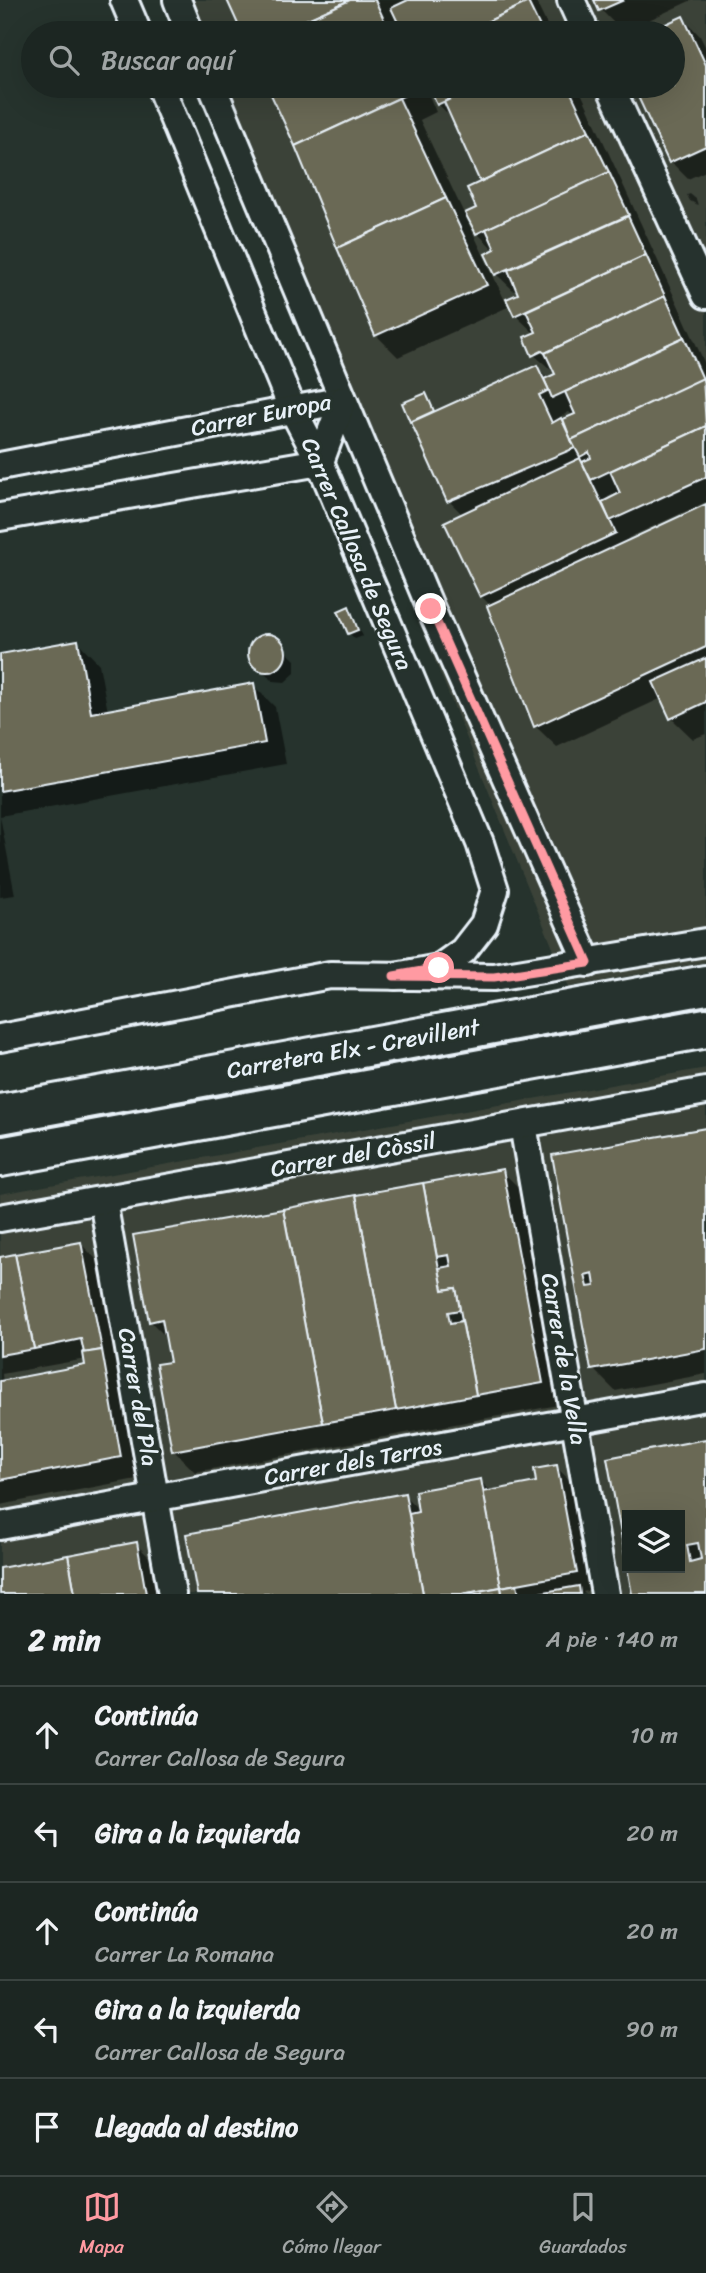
<!DOCTYPE html>
<html lang="es">
<meta charset="utf-8">
<style>
body{margin:0;font-family:Sriracha,sans-serif;background:#252e2a;color:#f1f3f6}
.controls{position:absolute;right:21px;bottom:21px;display:grid;overflow:hidden;border-radius:0px;box-shadow:0 7px 28px #0002}
.controls button{width:63px;height:63px;display:grid;place-items:center;padding:0;border:0;border-bottom:2px solid #3a4340;background:#1c2622;color:#f1f3f6;font:35px sans-serif}
.stop{position:absolute;width:21px;height:21px;margin:-16px;border:5px solid #ff9aa2;border-radius:50%;background:#fff}
.stop.end{background:#ff9aa2;border-color:#fff;box-shadow:0 2px 7px #0008}
.list{margin:0;padding:0;list-style:none}
h2{display:flex;justify-content:space-between;align-items:center;height:91px;margin:0;padding:0 28px;font-size:30px}
h2 small{font-size:23px;font-weight:400;color:#a0a5a5}
.list li{display:grid;grid-template-columns:46px 1fr auto;gap:21px;align-items:center;box-sizing:border-box;height:98px;padding:0 28px;border-top:2px solid #3a4340}
.list b{display:block;font-size:26px;white-space:nowrap}
.list p{margin:0;font-size:23px;white-space:nowrap;color:#a0a5a5}
.list em{font-size:23px;font-style:normal;color:#a0a5a5}
.icon{flex:none;width:38px;height:38px;fill:none;stroke:currentColor;stroke-width:2;stroke-linecap:round;stroke-linejoin:round}
.map{position:relative;flex:none;width:706px;height:1594px;overflow:hidden}
.search{position:absolute;background:#1c2622;box-shadow:0 7px 28px #0002;left:21px;right:21px;top:21px;height:77px;display:flex;align-items:center;gap:18px;box-sizing:border-box;padding:0 24px;border-radius:38px;color:#a0a5a5;font-size:26px}
.sheet{height:581px;background:#1c2622}
nav{display:flex;justify-content:space-around;align-items:center;box-sizing:border-box;height:98px;border-top:2px solid #3a4340;background:#1c2622;font-size:19px;color:#a0a5a5}
nav a{display:grid;justify-items:center;gap:4px}
nav .on{color:#ff9aa2}
.map>svg:first-child{display:block}
.built{fill:#3b4339;fill-rule:evenodd}
.shadow{fill:#0007;fill-rule:evenodd}
.building{fill:#6b6954;stroke:#e8f1f8;stroke-width:2;fill-rule:evenodd}
.lines{fill:none;stroke-linecap:round;stroke-linejoin:round}
.minor-casing{stroke:#e8f1f8;stroke-width:32}
.trunk-casing{stroke:#e8f1f8;stroke-width:44}
.minor{stroke:#26332d;stroke-width:26}
.trunk{stroke:#26332d;stroke-width:38}
.route{stroke:#ff9aa2;stroke-width:9}
.labels{text-anchor:middle;dominant-baseline:central;stroke-width:6;stroke-linejoin:round;paint-order:stroke}
.street-label{font-size:23px;fill:#e8f1f8;stroke:#26332d}
</style>
<div class="map">
<svg width="706" height="1594" viewBox="0 0 706 1594">
<rect width="100%" height="100%" fill="#26332d"/>
<filter id="ink" filterUnits="userSpaceOnUse"><feTurbulence type="fractalNoise" baseFrequency=".0143" numOctaves="2"/><feDisplacementMap in="SourceGraphic" scale="14" xChannelSelector="R" yChannelSelector="G"/><feConvolveMatrix kernelMatrix="1 2 1 2 8 2 1 2 1" color-interpolation-filters="sRGB"/></filter>
<g filter="url(#ink)">
<g class="built">
<polygon points="164,0 706,0 706,962 569,987 199,86 673,86 673,33 178,33"/>
<path d="M706 1068V1594H0V1194ZM627 1515H680V1568H627Z"/>
</g>
<g class="shadow">
<polygon points="229,0 535,0 551,33 405,33 401,24 397,25 400,33 245,33"/>
<polygon points="596,0 692,0 623,32 601,10"/>
<polygon points="683,18 700,36 706,48 706,171 688,179 671,162 635,86 673,86 673,33 650,33"/>
<polygon points="269,86 425,86 436,112 420,120 508,307 398,357 376,335"/>
<path d="M430 86H578L706 366V502L628 538 630 542 706 506V734L693 739 671 718 662 698 557 747 535 726 491 606 481 596 463 515 449 501 412 421 425 395 436 412 537 367 549 379 557 375 534 355 535 334 515 315 521 294 518 290 514 291 496 274 495 251 477 233 482 183 454 120 438 104ZM569 412 574 417 562 422 560 417ZM624 489 625 492 610 500 608 497Z"/>
<polygon points="690,194 696,199 698,205 690,201 687,195"/>
<polygon points="348,608 363,636 355,639 349,633"/>
<polygon points="261,637 271,637 295,660 295,673 285,682 273,681 251,659 251,647"/>
<polygon points="78,642 99,664 108,712 253,685 275,707 286,764 0,816 15,895 0,897 0,656"/>
<polygon points="706,1128 706,1374 615,1391 593,1369 554,1156"/>
<polygon points="502,1171 524,1193 564,1404 195,1472 173,1450 172,1363 167,1338 150,1321 135,1237"/>
<path d="M81 1244 98 1261 142 1478 0 1505V1258ZM86 1359 87 1367 3 1382 2 1374Z"/>
<polygon points="706,1441 706,1594 634,1594 629,1568 680,1568 680,1515 627,1515 627,1559 609,1459"/>
<polygon points="556,1467 574,1484 593,1590 583,1592 585,1594 198,1594 404,1495 420,1511 480,1481 492,1492 538,1483"/>
<polygon points="136,1544 158,1566 163,1594 0,1594 0,1569"/>
</g>
<g class="building">
<polygon points="227,0 350,0 277,33 242,33"/>
<polygon points="350,0 375,0 386,24 374,30 376,33 277,33"/>
<polygon points="408,0 527,0 528,2 464,33 403,33 391,8"/>
<polygon points="594,0 624,0 599,11"/>
<polygon points="528,2 543,33 464,33"/>
<polygon points="683,16 706,65 706,146 669,163 633,86 673,86 673,33 646,33"/>
<polygon points="267,86 414,86 416,90 295,146"/>
<polygon points="428,86 478,86 437,105"/>
<polygon points="478,86 568,86 589,131 480,182 444,102"/>
<polygon points="399,98 446,198 337,248 295,146"/>
<polygon points="589,131 609,172 476,234 465,213 476,208 467,188"/>
<polygon points="609,172 629,215 495,275 485,254 495,249 486,229"/>
<polygon points="446,198 487,285 375,336 337,248"/>
<polygon points="628,216 646,255 514,316 506,299 518,294 508,270"/>
<polygon points="646,255 665,296 545,353 542,351 532,356 524,337 536,332 526,311"/>
<polygon points="665,296 684,337 552,398 544,379 555,374 545,353"/>
<polygon points="684,337 703,379 571,440 563,419 575,414 565,392"/>
<polygon points="537,365 549,390 539,395 552,423 561,418 575,448 447,502 411,422"/>
<polygon points="703,378 706,426 591,480 582,462 591,458 589,452 580,457 571,440"/>
<polygon points="426,393 434,411 410,422 402,403"/>
<polygon points="706,426 706,477 610,521 602,502 620,493 610,471"/>
<polygon points="580,458 616,533 480,597 444,522"/>
<polygon points="706,504 706,647 534,727 487,606"/>
<polygon points="349,606 358,630 348,634 338,611"/>
<circle cx="267" cy="653" r="19"/>
<polygon points="78,640 91,713 254,683 265,743 0,791 0,654"/>
<polygon points="706,658 706,702 670,719 653,682"/>
<path d="M706 1128V1349L591 1370 552 1155ZM593 1273 595 1286 588 1287 585 1275Z"/>
<polygon points="503,1169 543,1383 476,1395 456,1288 443,1290 439,1268 451,1266 449,1255 437,1257 423,1183"/>
<polygon points="423,1183 443,1290 456,1288 460,1310 448,1312 450,1323 462,1321 476,1395 396,1410 356,1195"/>
<polygon points="356,1195 396,1410 323,1423 283,1209"/>
<polygon points="283,1209 323,1423 172,1451 156,1364 170,1362 162,1319 149,1322 133,1235"/>
<polygon points="81,1242 102,1350 84,1353 81,1339 34,1349 15,1254"/>
<polygon points="15,1254 34,1349 0,1355 0,1257"/>
<polygon points="102,1350 121,1457 0,1480 0,1381 85,1365 83,1353"/>
<path d="M706 1439V1594H632L607 1458ZM627 1515H680V1568H627ZM698 1543 701 1559 690 1562 687 1545Z"/>
<polygon points="557,1465 577,1573 501,1587 483,1492 536,1482 534,1469"/>
<polygon points="481,1479 501,1587 462,1594 423,1594 409,1514 418,1512 415,1491"/>
<polygon points="405,1493 423,1594 197,1594 186,1534"/>
<polygon points="137,1542 146,1594 75,1594 68,1555"/>
<polygon points="68,1555 75,1594 0,1594 0,1568"/>
<polygon points="517,1584 519,1594 502,1594 501,1587"/>
<polygon points="579,1586 580,1594 533,1594"/>
<polygon points="501,1587 502,1594 462,1594"/>
</g>
<g class="lines">
<g class="minor-casing">
<g id="minor">
<polyline points="124,0 138,33"/>
<polyline points="177,0 190,33"/>
<polyline points="571,0 586,33"/>
<polyline points="160,86 292,408 320,462 480,843 495,890 484,924 463,951 439,968 395,976"/>
<polyline points="212,86 431,609 588,963"/>
<polyline points="610,86 706,295"/>
<polyline points="0,466 343,400"/>
<polyline points="0,517 320,462 343,400"/>
<polyline points="0,1038 330,975 494,977 706,942"/>
<polyline points="523,1125 605,1594"/>
<polyline points="103,1201 172,1594"/>
<polyline points="0,1218 706,1091"/>
<polyline points="0,1526 706,1397"/>
</g>
</g>
<g class="trunk-casing">
<g id="trunk">
<polyline points="0,1114 706,985"/>
<polyline points="0,1157 706,1028"/>
</g>
</g>
<use href="#minor" class="minor"/>
<use href="#trunk" class="trunk"/>
</g>
</g>
<g class="lines" filter="url(#ink)">
<polyline class="route" points="431,609 588,963 494,977 394,976 439,968"/>
</g>
<g class="labels">
<g class="street-label">
<text transform="translate(261 415) rotate(-11)">Carrer Europa</text>
<text transform="translate(357 554) rotate(67)">Carrer Callosa de Segura</text>
<text transform="translate(353 1049) rotate(-10)">Carretera Elx - Crevillent</text>
<text transform="translate(353 1155) rotate(-10)">Carrer del Còssil</text>
<text transform="translate(564 1359) rotate(80)">Carrer de la Vella</text>
<text transform="translate(138 1397) rotate(80)">Carrer del Pla</text>
<text transform="translate(353 1462) rotate(-10)">Carrer dels Terros</text>
</g>
</g>
</svg>
<div class="controls">
<button><svg class="icon" aria-label="layers" viewBox="0 0 24 24"><path d="M12 4l9 5-9 5-9-5zM3 14l9 5 9-5"/></svg></button>
</div>
<div class="stop" style="left:439px;top:968px"></div>
<div class="stop end" style="left:431px;top:609px"></div>
<div class="search"><svg class="icon" aria-label="search" viewBox="0 0 24 24"><circle cx="10" cy="10" r="6"/><path d="M15 15l6 6"/></svg>Buscar aquí</div>
</div>
<section class="sheet">
<h2>2 min<small>A pie · 140 m</small></h2>
<ul class="list">
<li><svg class="icon" aria-label="ahead" viewBox="0 0 24 24"><path d="M12 20V5M6 11l6-6 6 6"/></svg><div><b>Continúa</b><p>Carrer Callosa de Segura</p></div><em>10 m</em></li>
<li><svg class="icon" aria-label="left" viewBox="0 0 24 24"><path d="M17 20v-9H6M10 6l-5 5 5 5"/></svg><div><b>Gira a la izquierda</b></div><em>20 m</em></li>
<li><svg class="icon" aria-label="ahead" viewBox="0 0 24 24"><path d="M12 20V5M6 11l6-6 6 6"/></svg><div><b>Continúa</b><p>Carrer La Romana</p></div><em>20 m</em></li>
<li><svg class="icon" aria-label="left" viewBox="0 0 24 24"><path d="M17 20v-9H6M10 6l-5 5 5 5"/></svg><div><b>Gira a la izquierda</b><p>Carrer Callosa de Segura</p></div><em>90 m</em></li>
<li><svg class="icon" aria-label="arrive" viewBox="0 0 24 24"><path d="M6 21V4h12l-3 4 3 4H6"/></svg><div><b>Llegada al destino</b></div></li>
</ul>
</section>
<nav>
<a class="on"><svg class="icon" aria-label="map" viewBox="0 0 24 24"><path d="M3 6l6-2 6 2 6-2v14l-6 2-6-2-6 2zM9 4v14M15 6v14"/></svg>Mapa</a>
<a><svg class="icon" aria-label="directions" viewBox="0 0 24 24"><path d="M12 3l9 9-9 9-9-9zM9 14v-3h6M13 9l2 2-2 2"/></svg>Cómo llegar</a>
<a><svg class="icon" aria-label="saved" viewBox="0 0 24 24"><path d="M7 4h10v16l-5-4-5 4z"/></svg>Guardados</a>
</nav>
